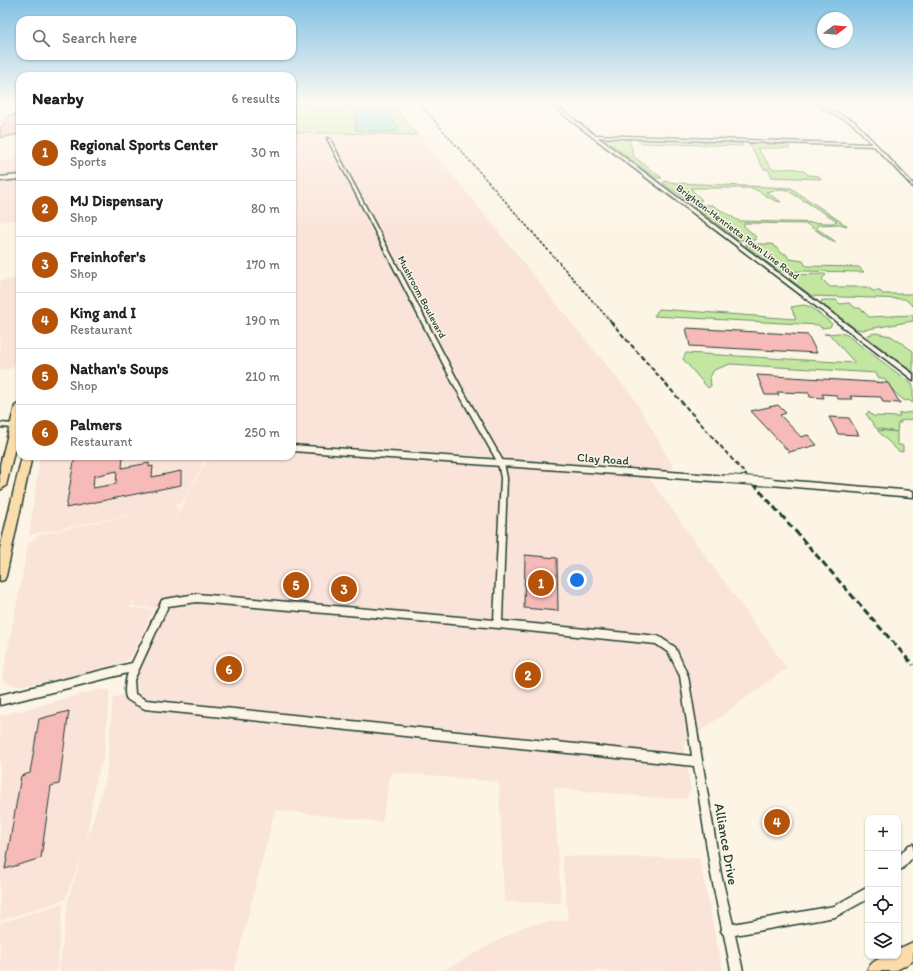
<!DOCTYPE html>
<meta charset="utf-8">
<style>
body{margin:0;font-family:Itim,sans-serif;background:#f2f2f2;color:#202124}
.controls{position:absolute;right:12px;bottom:12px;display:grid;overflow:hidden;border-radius:8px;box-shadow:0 1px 3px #0004}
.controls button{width:36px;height:36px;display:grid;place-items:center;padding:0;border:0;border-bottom:1px solid #e0e0e0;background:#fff;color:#202124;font:20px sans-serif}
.compass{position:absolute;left:817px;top:12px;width:36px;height:36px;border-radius:50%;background:#fff;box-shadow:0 1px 3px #0004;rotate:74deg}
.you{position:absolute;left:577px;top:580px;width:14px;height:14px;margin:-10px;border:3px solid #fff;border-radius:50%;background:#1a73e8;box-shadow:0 0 0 6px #1a73e833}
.badge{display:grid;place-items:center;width:26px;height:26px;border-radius:50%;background:#b45309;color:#fff;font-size:13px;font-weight:700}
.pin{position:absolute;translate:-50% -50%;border:2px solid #fff;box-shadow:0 1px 4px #0006}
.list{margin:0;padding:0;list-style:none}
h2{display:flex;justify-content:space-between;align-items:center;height:52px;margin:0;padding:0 16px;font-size:17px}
h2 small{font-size:13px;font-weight:400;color:#757577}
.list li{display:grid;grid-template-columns:26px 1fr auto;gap:12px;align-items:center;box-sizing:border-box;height:56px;padding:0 16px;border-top:1px solid #e0e0e0}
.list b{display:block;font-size:15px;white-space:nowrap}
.list p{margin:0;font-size:13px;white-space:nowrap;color:#757577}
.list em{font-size:13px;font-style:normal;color:#757577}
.icon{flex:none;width:22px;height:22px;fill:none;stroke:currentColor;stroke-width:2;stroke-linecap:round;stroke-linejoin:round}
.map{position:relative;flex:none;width:913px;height:971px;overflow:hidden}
.search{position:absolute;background:#fff;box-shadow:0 1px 3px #0004;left:16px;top:16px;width:280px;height:44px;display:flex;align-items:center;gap:10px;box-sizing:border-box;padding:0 14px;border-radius:12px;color:#757577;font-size:15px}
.panel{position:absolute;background:#fff;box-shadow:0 1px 3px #0004;left:16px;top:72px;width:280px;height:388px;border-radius:12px}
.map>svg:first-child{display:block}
.built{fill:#fae3d8}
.green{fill:#c3e6a0;stroke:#71926a;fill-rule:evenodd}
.water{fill:#86d8de;stroke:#5d9a9a}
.building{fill:#f6bab8;stroke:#1f3d34;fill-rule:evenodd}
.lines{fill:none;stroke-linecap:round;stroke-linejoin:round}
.minor-casing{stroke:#1f3d34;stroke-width:3}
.tertiary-casing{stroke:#1f3d34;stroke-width:3}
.primary-casing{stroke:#1f3d34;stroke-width:3}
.minor{fill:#fcf5e5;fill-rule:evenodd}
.tertiary{fill:#fcf5e5;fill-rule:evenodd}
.primary{fill:#fbddab;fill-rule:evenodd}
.rail-far2{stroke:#1f3d34;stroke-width:1.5;stroke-dasharray:3 1.5;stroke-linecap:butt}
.rail-far1{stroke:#1f3d34;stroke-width:2;stroke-dasharray:5 2.5;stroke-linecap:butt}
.rail{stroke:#1f3d34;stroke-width:3;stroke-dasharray:7 3.5;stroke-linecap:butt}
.tertiary-bridge-casing{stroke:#1f3d34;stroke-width:10;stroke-linecap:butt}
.tertiary-bridge{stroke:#fcf5e5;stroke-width:8}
.labels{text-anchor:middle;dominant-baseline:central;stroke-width:3;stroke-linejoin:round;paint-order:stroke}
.far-street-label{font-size:10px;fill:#1f3d34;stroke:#fcf5e5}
.street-label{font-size:12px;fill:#1f3d34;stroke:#fcf5e5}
.near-street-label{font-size:14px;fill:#1f3d34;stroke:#fcf5e5}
</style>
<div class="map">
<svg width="913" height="971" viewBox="0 0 913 971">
<rect width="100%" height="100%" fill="#fcf5e5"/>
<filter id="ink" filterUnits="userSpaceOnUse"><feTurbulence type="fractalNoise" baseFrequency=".025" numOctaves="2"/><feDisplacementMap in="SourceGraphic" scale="8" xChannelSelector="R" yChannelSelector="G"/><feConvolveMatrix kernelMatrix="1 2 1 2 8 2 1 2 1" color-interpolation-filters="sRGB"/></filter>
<g filter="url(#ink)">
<g class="built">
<polygon points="0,103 20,103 20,136 0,139"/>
<polygon points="292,132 421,136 584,338 634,398 674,468 666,470 292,443"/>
<polygon points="20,159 20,174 0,176 0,161"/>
<polygon points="20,180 20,219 0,222 0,182"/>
<polygon points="20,278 20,346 13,368 0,371 0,281"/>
<polygon points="292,451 649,478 787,668 683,744 691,791 686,798 677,799 648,797 554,788 561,903 504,902 499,782 391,772 382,822 275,810 234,971 59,971 68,900 82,855 65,899 0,921 0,716 98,690 110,690 104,756 95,784 86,842 106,778 113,698 123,695 123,684 135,654 157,608 133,606 135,596 130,608 154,609 133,654 125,662 62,679 18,686 7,683 2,680 28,544 39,535 164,508 29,535 40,456 207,456 186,497 180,504 172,506 176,506 179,510 168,532 209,456 292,456"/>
<polygon points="562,856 699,858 723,971 443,971 527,925 568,920"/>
<polygon points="63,903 57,971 0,971 0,923"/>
</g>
<g class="green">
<path d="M292 103H391L417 135 292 132ZM351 105 383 107 389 119 395 122 392 132 356 130 355 114Z"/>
<polygon points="608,137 629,139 634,157 662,178 656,178 605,140"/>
<polygon points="639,138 739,142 743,146 640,143 637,139"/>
<path d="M749 143 786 144 790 148H757L772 169C784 170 800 165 808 175L819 176 821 179 772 177 768 169H764Z"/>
<path d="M665 181 676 183 791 188 847 226 840 224 818 225 816 228 836 242H833L807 224 744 223V226L756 237V240H739L694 207 695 205H712L739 221 833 223 837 221 787 190 781 189 766 192 781 202C770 201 762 191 751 188H692V190L702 200 691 203 663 183Z"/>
<polygon points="754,244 772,244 782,253 786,254 789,259 803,261 806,266 859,267 864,272 801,271 785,272 779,271 745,245"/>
<polygon points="824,274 826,275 822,279 830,287 867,287 873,291 880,291 883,294 913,294 913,306 905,299 812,296 789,279 792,275"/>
<polygon points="823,300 836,300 840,304 849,303 856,308 860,308 869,317 913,315 913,321 863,330 856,329 822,304 821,301"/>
<polygon points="804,305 811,307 832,324 830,327 821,328 819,325 654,316 659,309 796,319 791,307"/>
<path d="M840 333 847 335 913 385V403L908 400 905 401C896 394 890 388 884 378H879L876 373 730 364 714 370 710 377 711 386 708 388 683 359 686 353 855 363 830 335 824 334Z"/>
<polygon points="875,333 891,336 913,351 913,372 869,339 868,335"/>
<polygon points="869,412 873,416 900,417 899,414 913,412 913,419 900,421 901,423 898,423 897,432 876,428 866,414"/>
<polygon points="877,430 897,432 897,444 903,446 903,452 898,451"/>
</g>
<polygon class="water" points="350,105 383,107 387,110 385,112 391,113 390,119 399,128 398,130 392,132 356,130 355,114 347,106"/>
<g class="building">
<polygon points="20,114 20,131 18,134 0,138 0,128 2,127 9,115"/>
<polygon points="686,328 808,335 817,353 690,346"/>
<polygon points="757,375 888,383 900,403 883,402 881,397 850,396 852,399 838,399 836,395 822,394 824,398 810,397 809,393 777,392 779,395 765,395"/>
<polygon points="778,405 786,413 780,415 801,437 808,435 817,445 789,452 751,411"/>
<polygon points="829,417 849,418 859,435 838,434"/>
<path d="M75 456H123L122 468 149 463V467L153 466 152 477 181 471V485L66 508ZM117 471 116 484 93 488 94 476Z"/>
<polygon points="525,555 557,558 558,611 524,608"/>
<polygon points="69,711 59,784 51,786 41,858 5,869 21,776 30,773 39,719"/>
</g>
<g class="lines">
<g class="minor-casing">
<g id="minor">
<polygon points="811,103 815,103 854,121 913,184 913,187 874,146 594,137 592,136 594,135 872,144 852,123"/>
<path d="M327 138 330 139 460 385 504 463 507 478 502 621 658 636 675 647 688 676 721 874 733 924 834 906 868 887V899L835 917 735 935 743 971H731L724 935 721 931 722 929 711 874 694 766 145 709C141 707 130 702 127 699 123 695 126 678 128 673L0 705V695L132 663 162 600 165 599 197 594 494 620 501 478 498 463 454 385ZM197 602 498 628 656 644 669 653 680 676 692 756 146 700 135 694 134 680 168 606Z"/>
<polygon points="0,423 15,424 18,426 15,428 0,427"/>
<polygon points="913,844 913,857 902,869 898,870 898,857 909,845"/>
</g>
</g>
<g class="tertiary-casing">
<g id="tertiary">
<polygon points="548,103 552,103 913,374 913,380"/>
<polygon points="20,175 20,179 0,181 0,177"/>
<polygon points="292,445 727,476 731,479 727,482 292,451"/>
<polygon points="771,479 913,491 913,497 771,485 767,482"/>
</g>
</g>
<g class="primary-casing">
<g id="primary">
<polygon points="20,403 20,426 6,486 0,490 0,465 15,406"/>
<polygon points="22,456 32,456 6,576 4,580 0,581 0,549"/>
<path d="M913 942V961L895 971H867C872 958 885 956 898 956V949Z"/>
</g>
</g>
<use href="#minor" class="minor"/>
<use href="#tertiary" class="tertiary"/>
<use href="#primary" class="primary"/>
<polyline class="rail-far2" points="419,103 612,323"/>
<polyline class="rail-far1" points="611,322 754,484"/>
<polyline class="rail" points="753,483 913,665"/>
<g class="tertiary-bridge-casing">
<polyline id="tertiary-bridge" points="727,479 771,482"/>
</g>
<use href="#tertiary-bridge" class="tertiary-bridge"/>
</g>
</g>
<linearGradient id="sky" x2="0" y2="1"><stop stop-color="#81c2e4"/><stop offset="0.43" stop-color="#fefaf3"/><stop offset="1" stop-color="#fefaf3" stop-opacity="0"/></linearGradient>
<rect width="913" height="239" fill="url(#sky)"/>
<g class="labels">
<g class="far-street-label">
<text transform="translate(738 232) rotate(37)">Brighton-Henrietta Town Line Road</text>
<text transform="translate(422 297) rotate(62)">Mushroom Boulevard</text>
</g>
<g class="street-label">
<text transform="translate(603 459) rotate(4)">Clay Road</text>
</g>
<g class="near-street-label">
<text transform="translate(726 844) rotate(80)">Alliance Drive</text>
</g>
</g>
</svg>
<div class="controls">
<button>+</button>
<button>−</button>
<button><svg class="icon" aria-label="locate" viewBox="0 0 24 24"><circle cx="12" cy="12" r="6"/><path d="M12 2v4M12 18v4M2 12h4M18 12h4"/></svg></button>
<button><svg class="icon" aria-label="layers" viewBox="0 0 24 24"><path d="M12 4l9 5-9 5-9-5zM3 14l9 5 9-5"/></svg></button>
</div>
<svg class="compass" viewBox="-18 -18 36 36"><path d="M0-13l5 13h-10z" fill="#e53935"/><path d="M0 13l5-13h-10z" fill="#757577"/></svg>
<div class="you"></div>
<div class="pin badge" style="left:541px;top:583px">1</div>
<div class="pin badge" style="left:528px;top:675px">2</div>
<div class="pin badge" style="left:344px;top:589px">3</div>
<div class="pin badge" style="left:777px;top:822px">4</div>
<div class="pin badge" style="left:296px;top:585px">5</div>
<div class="pin badge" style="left:229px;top:669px">6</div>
<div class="search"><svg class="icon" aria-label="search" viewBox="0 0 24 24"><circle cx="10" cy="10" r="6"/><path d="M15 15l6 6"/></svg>Search here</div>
<section class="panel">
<h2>Nearby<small>6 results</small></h2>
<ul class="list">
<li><span class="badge">1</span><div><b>Regional Sports Center</b><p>Sports</p></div><em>30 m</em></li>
<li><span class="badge">2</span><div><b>MJ Dispensary</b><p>Shop</p></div><em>80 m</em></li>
<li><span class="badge">3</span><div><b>Freinhofer's</b><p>Shop</p></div><em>170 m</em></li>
<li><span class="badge">4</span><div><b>King and I</b><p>Restaurant</p></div><em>190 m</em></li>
<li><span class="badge">5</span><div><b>Nathan's Soups</b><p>Shop</p></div><em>210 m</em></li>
<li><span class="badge">6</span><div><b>Palmers</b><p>Restaurant</p></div><em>250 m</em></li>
</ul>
</section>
</div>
